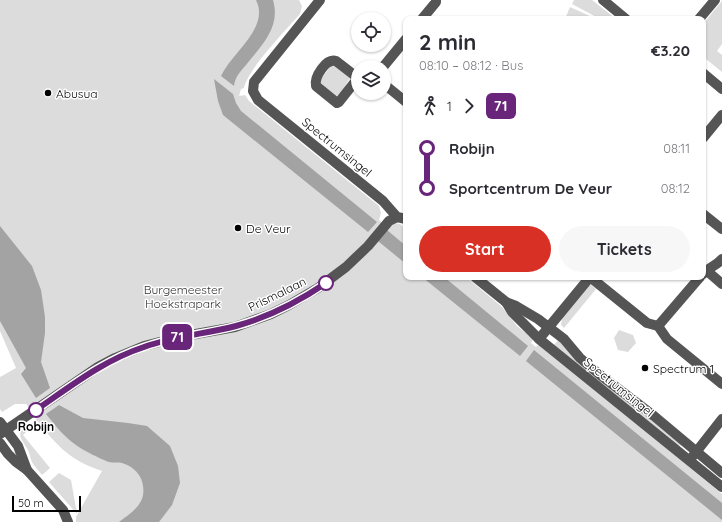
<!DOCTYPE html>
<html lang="en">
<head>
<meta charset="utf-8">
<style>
	:root { --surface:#fff; --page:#f7f7f7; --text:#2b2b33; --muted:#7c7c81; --accent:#d93025 }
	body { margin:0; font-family:Quicksand,sans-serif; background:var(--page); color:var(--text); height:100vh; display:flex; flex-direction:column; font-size:15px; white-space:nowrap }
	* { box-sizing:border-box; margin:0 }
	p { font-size:13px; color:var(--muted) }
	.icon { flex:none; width:22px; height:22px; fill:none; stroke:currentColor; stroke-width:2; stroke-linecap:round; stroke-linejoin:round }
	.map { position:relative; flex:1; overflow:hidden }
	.side { position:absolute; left:403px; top:16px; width:303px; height:264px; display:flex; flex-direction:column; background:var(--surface); border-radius:8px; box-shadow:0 1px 3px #0004 }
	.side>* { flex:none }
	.badge { padding:0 8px; border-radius:6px; font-size:14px; line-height:26px }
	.buttons { position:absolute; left:351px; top:12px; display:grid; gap:8px }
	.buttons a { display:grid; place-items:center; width:40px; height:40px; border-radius:50%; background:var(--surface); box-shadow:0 1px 3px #0004; font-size:20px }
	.scale { position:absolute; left:12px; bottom:10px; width:69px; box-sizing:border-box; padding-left:4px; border:2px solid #000; border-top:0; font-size:11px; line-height:14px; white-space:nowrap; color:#000; -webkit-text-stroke:3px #fff; paint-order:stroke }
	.map>.badge { position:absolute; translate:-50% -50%; box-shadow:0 0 0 2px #fff }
	.legs { display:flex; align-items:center; gap:6px; height:44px; padding:0 16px; font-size:13px }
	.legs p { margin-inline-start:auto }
	.summary { display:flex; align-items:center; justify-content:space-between; height:68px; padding:0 16px }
	h1 { font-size:22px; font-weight:700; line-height:30px }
	.button { display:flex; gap:8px; margin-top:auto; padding:8px 16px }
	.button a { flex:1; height:46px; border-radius:24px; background:var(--accent); color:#fff; font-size:16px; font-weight:700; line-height:46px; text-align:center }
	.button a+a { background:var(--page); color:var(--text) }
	ul { padding:0 16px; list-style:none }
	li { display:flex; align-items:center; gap:14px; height:40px; font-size:15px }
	li i { display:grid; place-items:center; width:6px; height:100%; margin:0 5px; background:currentColor }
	li i::after { content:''; width:10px; height:10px; margin:-5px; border:3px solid; border-radius:50%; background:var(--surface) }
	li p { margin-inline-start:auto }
	li:first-child i { background:linear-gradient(#0000 50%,currentColor 0) }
	li:last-child i { background:linear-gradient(currentColor 50%,#0000 0) }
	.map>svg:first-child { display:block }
	.green { fill:#dcdcdc }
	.water { fill:#a3a3a3 }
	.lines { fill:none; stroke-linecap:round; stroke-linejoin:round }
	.minor { stroke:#555; stroke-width:10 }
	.line-1-casing { stroke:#fff; stroke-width:9 }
	.line-1 { stroke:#68257a; stroke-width:6 }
	.poi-dot { fill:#000; stroke:#fff; stroke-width:1.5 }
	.stop-1-dot { fill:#fff; stroke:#68257a; stroke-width:2 }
	.labels { text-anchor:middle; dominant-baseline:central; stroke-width:3; stroke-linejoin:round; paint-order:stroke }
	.poi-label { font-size:12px; fill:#000; stroke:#fff; text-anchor:start }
	.street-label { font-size:12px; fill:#000; stroke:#fff }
	.park-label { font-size:12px; fill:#333; stroke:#fff }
	.stop-label { font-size:12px; font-weight:bold; fill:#000; stroke:#fff }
</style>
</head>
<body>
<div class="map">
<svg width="722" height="522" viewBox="0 0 722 522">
	<rect width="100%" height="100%" fill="#fff"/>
	<g class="green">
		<path d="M0 0H299L302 6 300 14C286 30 247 70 244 88L241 89 239 96 245 95 249 101 379 206 381 213 379 220 388 228 395 223 400 224 406 229V277H466L502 307 517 326 533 339 531 343 536 347 539 344 722 494V522H76V517L102 471C72 461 57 447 38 421L33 425 32 423 37 418 26 404H15L2 412 0 409V377L16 368 0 331Z"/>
		<polygon points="574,0 592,0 616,19 600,19 572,4"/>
		<polygon points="722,1 722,44 717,51 722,55 722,72 706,59 703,63 703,24"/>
		<polygon points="570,7 592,17 594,19 565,19"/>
		<polygon points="335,65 350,78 340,95 335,96 321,85 320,80 331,66"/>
		<polygon points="590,284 596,289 564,328 561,325 562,318"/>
		<polygon points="619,330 633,335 636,343 628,352 618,350 614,338"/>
		<polygon points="559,339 684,446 676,445 554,345"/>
		<path d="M26 425 29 429 23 435 50 468 42 475C39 471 34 466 32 462 30 458 30 454 28 450 22 439 15 435 26 425Z"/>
		<polygon points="59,473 71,480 77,514 49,482"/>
	</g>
	<g class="water">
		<path d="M256 0H273C281 27 262 45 246 65 240 72 235 77 234 86L221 76C232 52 270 28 256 0Z"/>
		<polygon points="214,79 233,94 236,103 241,111 377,222 368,232 223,115 218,101"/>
		<polygon points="0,226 32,266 41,290 45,317 45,333 41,362 50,388 36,398 21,374 26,368 0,321"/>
		<polygon points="387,230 406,246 406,264 378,241"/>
		<polygon points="422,277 444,277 528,346 520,356"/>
		<polygon points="534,350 722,503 722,520 526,361"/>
		<path d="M59 405 83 418 128 423 147 426 170 446 178 466 180 483 172 505 159 522H119C132 512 146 504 143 486 142 475 133 466 122 463 118 462 113 463 109 462 103 460 82 450 76 445 64 437 55 425 46 414Z"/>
	</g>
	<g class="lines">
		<g class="minor">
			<polyline points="320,0 254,82 253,91 258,100 383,201 397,217 406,219"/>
			<polyline points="603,0 626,19"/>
			<polyline points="422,19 436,2 436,0"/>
			<polyline points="699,19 715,0"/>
			<polyline points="383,67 406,39"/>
			<polyline points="703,73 722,89"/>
			<path d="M358 78 336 61C326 58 314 77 316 86L337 103 339 102 358 78"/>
			<polyline points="384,84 406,102"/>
			<polyline points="703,138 722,115"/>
			<polyline points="703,214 722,229"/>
			<polyline points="706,270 722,284"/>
			<path d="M703 274C709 267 716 266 722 259"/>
			<polyline points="475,277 506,302 516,306 538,319 564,339 580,358 599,374 654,416 722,473"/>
			<polyline points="590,277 647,323 658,326 667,339 722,384"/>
			<polyline points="506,302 512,312 539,339 722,487"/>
			<polyline points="658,326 700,277"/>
			<polyline points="539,339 590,277"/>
			<polyline points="0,422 18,446 27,470"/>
			<polyline points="0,434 98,367 115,358 144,346 179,337 235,327 271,314 289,305 318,288 346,267 368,246 389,221 397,217"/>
			<polyline points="0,443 8,454 16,462 27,470 63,510 68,522"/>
			<polyline points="693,456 722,419"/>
		</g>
	</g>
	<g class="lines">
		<g class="line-1-casing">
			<path id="line-1" d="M36 410C71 386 104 360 144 347 174 336 205 334 236 326 269 317 298 302 326 283"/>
		</g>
		<use href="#line-1" class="line-1"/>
	</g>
	<g class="poi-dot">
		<circle cx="48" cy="93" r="4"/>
		<circle cx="238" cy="228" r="4"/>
		<circle cx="645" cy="368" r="4"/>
	</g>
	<g class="stop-1-dot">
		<circle cx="326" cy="283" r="7"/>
		<circle cx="36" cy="410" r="7"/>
	</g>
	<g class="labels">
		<g class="poi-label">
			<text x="56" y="93">Abusua</text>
			<text x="246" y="228">De Veur</text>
			<text x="653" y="368">Spectrum 1</text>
		</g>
		<g class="street-label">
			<text transform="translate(337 147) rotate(39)">Spectrumsingel</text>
			<text transform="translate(277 294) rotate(-26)">Prismalaan</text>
			<text transform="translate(619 387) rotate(39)">Spectrumsingel</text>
		</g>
		<g class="park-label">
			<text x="183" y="289">Burgemeester<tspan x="183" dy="14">Hoekstrapark</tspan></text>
		</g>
		<g class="stop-label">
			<text x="36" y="426">Robijn</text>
		</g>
	</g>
</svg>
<div class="buttons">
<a><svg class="icon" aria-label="locate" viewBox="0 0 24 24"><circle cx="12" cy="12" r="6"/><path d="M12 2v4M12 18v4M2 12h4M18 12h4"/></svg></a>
<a><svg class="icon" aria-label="layers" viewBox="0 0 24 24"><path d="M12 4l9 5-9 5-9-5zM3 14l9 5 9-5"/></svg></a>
</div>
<div class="scale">50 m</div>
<b class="badge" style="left:177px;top:337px;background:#68257a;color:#fff">71</b>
<section class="side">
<div class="summary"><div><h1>2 min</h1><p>08:10 – 08:12 · Bus</p></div><b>€3.20</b></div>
<div class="legs"><svg class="icon" aria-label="walk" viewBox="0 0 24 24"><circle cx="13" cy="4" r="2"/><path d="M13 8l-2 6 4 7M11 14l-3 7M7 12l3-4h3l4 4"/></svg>1<svg class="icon" aria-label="forward" viewBox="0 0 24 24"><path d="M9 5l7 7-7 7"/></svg><b class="badge" style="background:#68257a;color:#fff">71</b></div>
<ul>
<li><i style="color:#68257a"></i><b>Robijn</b><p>08:11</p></li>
<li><i style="color:#68257a"></i><b>Sportcentrum De Veur</b><p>08:12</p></li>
</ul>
<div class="button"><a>Start</a><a>Tickets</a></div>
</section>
</div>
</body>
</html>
